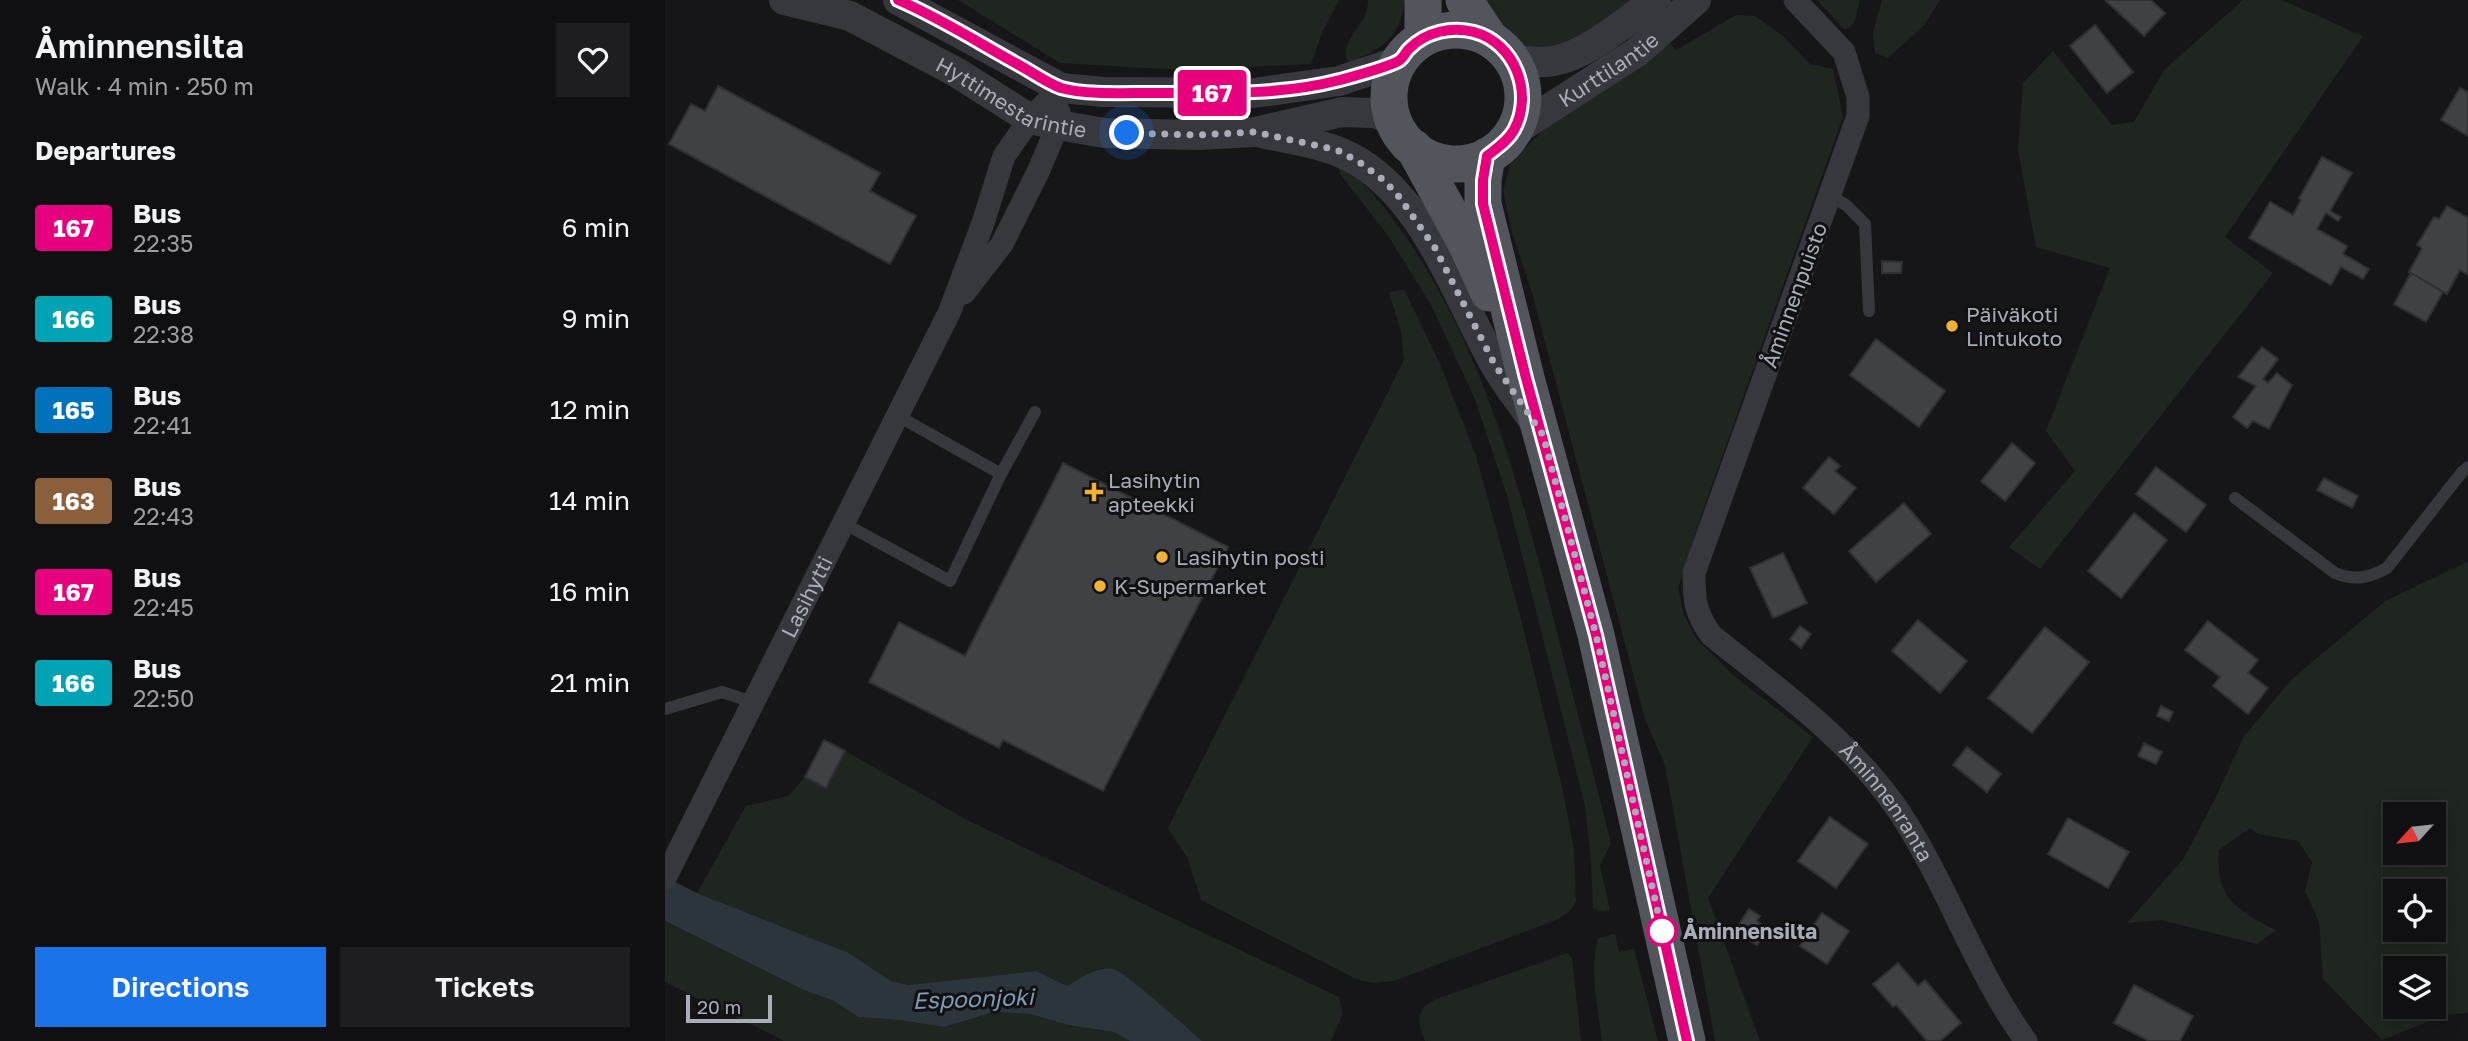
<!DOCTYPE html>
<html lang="en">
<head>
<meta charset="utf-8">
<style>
	:root { --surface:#101012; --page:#1e1e20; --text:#f1f3f6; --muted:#9c9d9f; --line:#303032; --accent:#1a73e8 }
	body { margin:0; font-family:"Golos Text",sans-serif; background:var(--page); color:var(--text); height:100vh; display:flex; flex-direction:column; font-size:26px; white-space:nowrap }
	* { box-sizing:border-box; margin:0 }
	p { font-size:23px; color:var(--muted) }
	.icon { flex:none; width:38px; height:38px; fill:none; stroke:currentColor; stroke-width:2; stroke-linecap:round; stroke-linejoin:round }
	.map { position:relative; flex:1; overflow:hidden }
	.drawer { display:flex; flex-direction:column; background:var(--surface); width:665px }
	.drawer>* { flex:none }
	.badge { padding:0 14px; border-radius:5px; font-size:24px; line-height:46px }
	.needle { width:46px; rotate:243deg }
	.controls { position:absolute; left:1718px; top:802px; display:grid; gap:14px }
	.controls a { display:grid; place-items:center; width:63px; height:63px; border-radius:0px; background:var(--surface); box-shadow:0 4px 18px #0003,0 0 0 2px var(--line); font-size:35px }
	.scale { position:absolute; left:21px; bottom:18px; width:86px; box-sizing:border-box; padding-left:7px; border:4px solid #a8adb8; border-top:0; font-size:19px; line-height:24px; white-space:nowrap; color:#a8adb8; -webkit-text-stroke:5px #111113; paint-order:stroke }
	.you { position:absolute; width:35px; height:35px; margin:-18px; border:5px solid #fff; border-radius:50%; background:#1a73e8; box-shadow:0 0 0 10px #1a73e833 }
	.map>.badge { position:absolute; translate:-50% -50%; box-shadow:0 0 0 4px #fff }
	h2 { padding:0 35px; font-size:26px; line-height:63px }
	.round { display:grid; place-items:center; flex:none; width:74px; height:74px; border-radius:0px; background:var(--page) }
	.head { display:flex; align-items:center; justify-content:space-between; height:119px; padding:0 35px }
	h1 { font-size:33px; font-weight:600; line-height:52px }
	.action { display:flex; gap:14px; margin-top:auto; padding:14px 35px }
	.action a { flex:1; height:80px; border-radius:0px; background:var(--accent); color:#fff; font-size:28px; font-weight:600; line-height:80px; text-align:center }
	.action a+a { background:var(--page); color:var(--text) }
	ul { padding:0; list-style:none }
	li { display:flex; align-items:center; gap:21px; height:91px; padding:0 35px }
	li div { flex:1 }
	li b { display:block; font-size:26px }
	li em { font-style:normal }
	li .badge { min-width:77px; font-weight:700; text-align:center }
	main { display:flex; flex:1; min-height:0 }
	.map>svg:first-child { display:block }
	.green { fill:#1e261f; fill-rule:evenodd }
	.water { fill:#2c353c }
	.building { fill:#404145; stroke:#303034; stroke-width:2 }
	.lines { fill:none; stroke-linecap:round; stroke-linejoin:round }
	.service { stroke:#37383d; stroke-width:12 }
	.minor { stroke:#37383d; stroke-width:23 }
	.tertiary { stroke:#37383d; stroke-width:30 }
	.primary { stroke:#53555c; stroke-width:37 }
	.line-casing { stroke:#fff; stroke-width:16 }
	.line { stroke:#e6007e; stroke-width:10 }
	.walk { stroke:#a8adb8; stroke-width:7; stroke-dasharray:0 12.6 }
	.poi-dot { fill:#f2b134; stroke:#111113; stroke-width:2.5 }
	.stop-dot { fill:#fff; stroke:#e6007e; stroke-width:3.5 }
	.labels { text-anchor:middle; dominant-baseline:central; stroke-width:6; stroke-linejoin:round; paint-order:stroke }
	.street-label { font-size:21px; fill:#a8adb8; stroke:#111113 }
	.poi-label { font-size:21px; fill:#a8adb8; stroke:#111113; text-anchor:start }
	.stop-label { font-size:21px; font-weight:bold; fill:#a8adb8; stroke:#111113; text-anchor:start }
	.water-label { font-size:23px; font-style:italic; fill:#7f9bb3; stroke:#111113 }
</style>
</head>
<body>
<main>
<section class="drawer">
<div class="head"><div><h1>Åminnensilta</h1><p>Walk · 4 min · 250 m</p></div><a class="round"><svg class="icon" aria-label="heart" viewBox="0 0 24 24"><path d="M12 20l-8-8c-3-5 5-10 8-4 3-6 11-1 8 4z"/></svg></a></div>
<h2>Departures</h2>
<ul>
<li><span class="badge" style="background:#e6007e;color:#fff">167</span><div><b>Bus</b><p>22:35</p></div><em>6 min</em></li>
<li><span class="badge" style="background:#00a3b4;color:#fff">166</span><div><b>Bus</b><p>22:38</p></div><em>9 min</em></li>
<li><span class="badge" style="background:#0072bc;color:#fff">165</span><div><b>Bus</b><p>22:41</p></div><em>12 min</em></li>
<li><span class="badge" style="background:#8b5e3c;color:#fff">163</span><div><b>Bus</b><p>22:43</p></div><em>14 min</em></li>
<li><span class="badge" style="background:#e6007e;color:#fff">167</span><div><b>Bus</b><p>22:45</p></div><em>16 min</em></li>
<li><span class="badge" style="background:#00a3b4;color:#fff">166</span><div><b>Bus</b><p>22:50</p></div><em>21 min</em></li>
</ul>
<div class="action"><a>Directions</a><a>Tickets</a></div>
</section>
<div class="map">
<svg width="1803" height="1041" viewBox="0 0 1803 1041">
	<rect width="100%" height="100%" fill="#161618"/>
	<g class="green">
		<polygon points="293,0 674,0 657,33 646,64 518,70 395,63"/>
		<path d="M703 0H740C734 40 718 48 683 63 672 40 704 26 703 0Z"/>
		<path d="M812 0H966C926 29 876 77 830 27 823 19 818 9 812 0Z"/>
		<polygon points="1152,0 1195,0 1189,23 1180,30"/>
		<polygon points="1217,0 1275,0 1260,24 1223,58 1210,53 1208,33"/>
		<polygon points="1578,0 1617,0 1698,36 1560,237 1608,273 1375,569 1344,547 1410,471 1381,431 1445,268 1371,247 1353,150 1358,83 1388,51 1447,125 1469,122 1499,70"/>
		<polygon points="1071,15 1090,16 1118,36 1145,64 1168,69 1178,117 1037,513 1013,588 1019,615 1031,638 1068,675 1148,737 1043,898 1095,1041 1050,1041 1000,765 980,719 867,293 847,232 838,191 846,162 885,124 1005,43 1011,50"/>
		<path d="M673 164C702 182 721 209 741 237 818 350 855 486 888 617 907 692 927 768 946 843L935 865 945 910 937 912 928 908 926 861 920 806 842 495 810 399 766 305 724 237 675 174Z"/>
		<path d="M739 289 776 366 811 456 855 615 898 791 909 850 911 901C906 914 895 918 883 923L729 981 709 983 691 979 536 900 523 859 503 828 739 360 736 331 724 293Z"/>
		<path d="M1803 561V1013L1780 1015 1717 1040 1658 979 1654 922 1640 891 1647 862 1633 841 1593 834 1585 828 1554 850C1549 898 1573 911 1611 930L1592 944 1496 920 1462 923 1519 858 1550 799 1579 736 1627 679 1719 602ZM1731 814H1769V852H1731ZM1731 891H1769V929H1731ZM1731 968H1769V1006H1731Z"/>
		<polygon points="180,751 306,822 674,997 678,1014 666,1041 537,1041 465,979 434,969 402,986 371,971 245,985 226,981 184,953 32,893 81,806 123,796 140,777 161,788"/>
		<polygon points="0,921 139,990 169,1001 193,1017 233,1020 279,1027 329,1012 365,1014 403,1025 449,1032 465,1041 119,1041 0,982"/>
		<path d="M950 934 954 952 969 949 993 1041H937C933 1007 924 971 933 938Z"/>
		<path d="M903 953 907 959 916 1041H760C752 1021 750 1010 771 999Z"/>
	</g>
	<path class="water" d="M0 877 32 893 184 953 226 981 244 985 371 971 402 986C415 979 432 966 448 969 461 972 522 1028 537 1041H465L449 1032 403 1025 365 1014 329 1012 279 1027 233 1020 193 1017 169 1001 139 990 0 921Z"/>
	<g class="building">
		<polygon points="1440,0 1486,0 1500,13 1479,36"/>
		<polygon points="1430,25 1468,72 1442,93 1405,46"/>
		<polygon points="53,86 215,173 205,191 251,216 225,264 4,144 26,104 40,111"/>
		<polygon points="1795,88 1803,92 1803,136 1776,120"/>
		<polygon points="1657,157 1687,173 1665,211 1676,217 1673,221 1661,213 1652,229 1682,246 1678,254 1704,269 1698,279 1676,267 1666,285 1584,238 1605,202 1628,215 1636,200 1634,198"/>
		<polygon points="1782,206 1803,218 1803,275 1795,270 1782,294 1744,272 1757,248 1752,245 1769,217 1774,219"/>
		<polygon points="1217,261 1237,262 1236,273 1217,273"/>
		<polygon points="1746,273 1778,292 1761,322 1729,304"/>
		<polygon points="1211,339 1280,391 1254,427 1185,375"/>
		<polygon points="1597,347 1613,359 1598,379 1603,383 1612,373 1627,385 1604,429 1588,421 1582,428 1568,417 1591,386 1573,377"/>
		<polygon points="1347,443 1370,463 1340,501 1316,481"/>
		<polygon points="1164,457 1175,466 1170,471 1191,488 1169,514 1138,488"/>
		<polygon points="398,463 563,547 438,791 338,740 334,748 204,682 234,622 300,656"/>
		<polygon points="1491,467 1541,505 1521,532 1471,494"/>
		<polygon points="1659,478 1693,496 1687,508 1652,490"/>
		<polygon points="1239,503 1266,534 1211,582 1184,551"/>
		<polygon points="1469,513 1502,540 1456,598 1423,571"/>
		<polygon points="1118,553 1142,603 1108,618 1085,568"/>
		<polygon points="1253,620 1302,661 1275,693 1227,651"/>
		<polygon points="1543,621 1593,660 1583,673 1603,688 1583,714 1548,686 1555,677 1520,650"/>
		<polygon points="1135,626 1146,634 1136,648 1125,639"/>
		<polygon points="1380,627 1424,662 1367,733 1323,698"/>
		<polygon points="1496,706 1508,712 1504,721 1492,716"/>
		<polygon points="159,740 180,751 161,788 140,777"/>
		<polygon points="1479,743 1497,752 1491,764 1473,756"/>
		<polygon points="1302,747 1336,774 1322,792 1288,765"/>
		<polygon points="1165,817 1203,844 1171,888 1133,861"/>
		<polygon points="1403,818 1464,852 1443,888 1383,854"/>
		<polygon points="1084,909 1095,916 1092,921 1102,929 1092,945 1070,931"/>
		<polygon points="1157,913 1184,931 1162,964 1135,946"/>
		<polygon points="1233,963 1253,986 1260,980 1296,1023 1275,1041 1262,1041 1231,1005 1228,1007 1208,984"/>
		<polygon points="1469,985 1528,1016 1515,1041 1484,1041 1449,1023"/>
	</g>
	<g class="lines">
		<g class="service">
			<polyline points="1165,196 1181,205 1200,224 1204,311"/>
			<polyline points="233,416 336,474 370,412"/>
			<path d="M1570 498 1670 573C1690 581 1704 578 1722 568L1797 472 1803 467"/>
			<polyline points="178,523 285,581 336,474"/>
			<polyline points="0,709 57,692 87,702"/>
		</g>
		<g class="minor">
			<path id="s1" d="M1130 0 1179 52 1193 97V116L1029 573C1029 601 1030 612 1046 635 1113 689 1187 741 1235 813 1283 886 1310 971 1361 1041"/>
			<polyline points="299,293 337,244 373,172 393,125 394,112"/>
			<path id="s2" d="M0 878 284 313 318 223 339 156 365 119 396 88"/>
		</g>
		<g class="tertiary">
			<path id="s3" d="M119 0 185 16 291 72 365 119 393 125 439 133 533 135 590 132 677 112 709 113 728 119"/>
			<polyline points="233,0 396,88 439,92 589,93 674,81 734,61"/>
			<path d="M845 59C860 61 874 64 889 61 923 55 962 20 991 0"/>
			<path id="s4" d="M848 132 972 52 1031 0"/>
			<path d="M597 133C629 140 665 144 694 162 761 203 792 296 829 363 840 383 855 401 868 420"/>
		</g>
		<g class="primary">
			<polyline points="758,0 758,38"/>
			<polyline points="799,0 825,39"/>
			<circle cx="791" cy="97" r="67"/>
			<polyline points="749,148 802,245 824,293"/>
			<polyline points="822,156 818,180 818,204 861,378 931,635 1022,1041"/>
		</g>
	</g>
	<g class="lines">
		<g class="line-casing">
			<path id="line" d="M233 0C275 18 314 43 354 65 367 72 382 83 396 88 420 95 460 93 485 93 548 93 614 96 675 80 686 77 727 66 735 60 739 57 741 51 745 48 761 32 787 26 809 32 850 43 869 93 849 130 843 141 832 148 822 156L818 180V204L861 378 931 635 1022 1041"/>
		</g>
		<use href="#line" class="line"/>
		<polyline class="walk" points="462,133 533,135 590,132 672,150 694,162 720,181 735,198 770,248 830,365 878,435 931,635 997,931"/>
	</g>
	<g class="poi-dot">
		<circle cx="1287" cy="326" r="7"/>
		<path d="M425.5 481.5h7v7h7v7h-7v7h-7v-7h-7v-7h7z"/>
		<circle cx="497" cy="557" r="7"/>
		<circle cx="435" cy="586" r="7"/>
	</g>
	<circle class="stop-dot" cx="997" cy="931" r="14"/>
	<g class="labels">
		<g class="street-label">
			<text stroke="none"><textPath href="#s4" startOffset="114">Kurttilantie</textPath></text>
			<text stroke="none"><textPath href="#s3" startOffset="250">Hyttimestarintie</textPath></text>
			<text transform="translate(1129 295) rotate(-70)">Åminnenpuisto</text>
			<text stroke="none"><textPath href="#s2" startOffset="315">Lasihytti</textPath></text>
			<text stroke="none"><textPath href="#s1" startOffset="933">Åminnenranta</textPath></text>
		</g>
		<g class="poi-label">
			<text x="1301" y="314">Päiväkoti<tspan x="1301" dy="24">Lintukoto</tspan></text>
			<text x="443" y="480">Lasihytin<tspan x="443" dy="24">apteekki</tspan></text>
			<text x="511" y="557">Lasihytin posti</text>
			<text x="449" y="586">K-Supermarket</text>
		</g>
		<g class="stop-label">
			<text x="1018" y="931">Åminnensilta</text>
		</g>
		<g class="water-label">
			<text transform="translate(308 998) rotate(-2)">Espoonjoki</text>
		</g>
	</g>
</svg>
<div class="controls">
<a><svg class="needle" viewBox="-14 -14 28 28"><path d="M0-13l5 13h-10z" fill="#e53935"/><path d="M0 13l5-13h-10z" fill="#9c9d9f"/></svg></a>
<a><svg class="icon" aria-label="locate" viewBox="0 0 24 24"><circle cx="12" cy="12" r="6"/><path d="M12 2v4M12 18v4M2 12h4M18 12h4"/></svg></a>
<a><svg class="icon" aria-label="layers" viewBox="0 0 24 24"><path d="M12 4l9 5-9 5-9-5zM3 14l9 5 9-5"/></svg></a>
</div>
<div class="scale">20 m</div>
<div class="you" style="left:462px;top:133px"></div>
<b class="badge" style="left:547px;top:93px;background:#e6007e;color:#fff">167</b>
</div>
</main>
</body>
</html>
